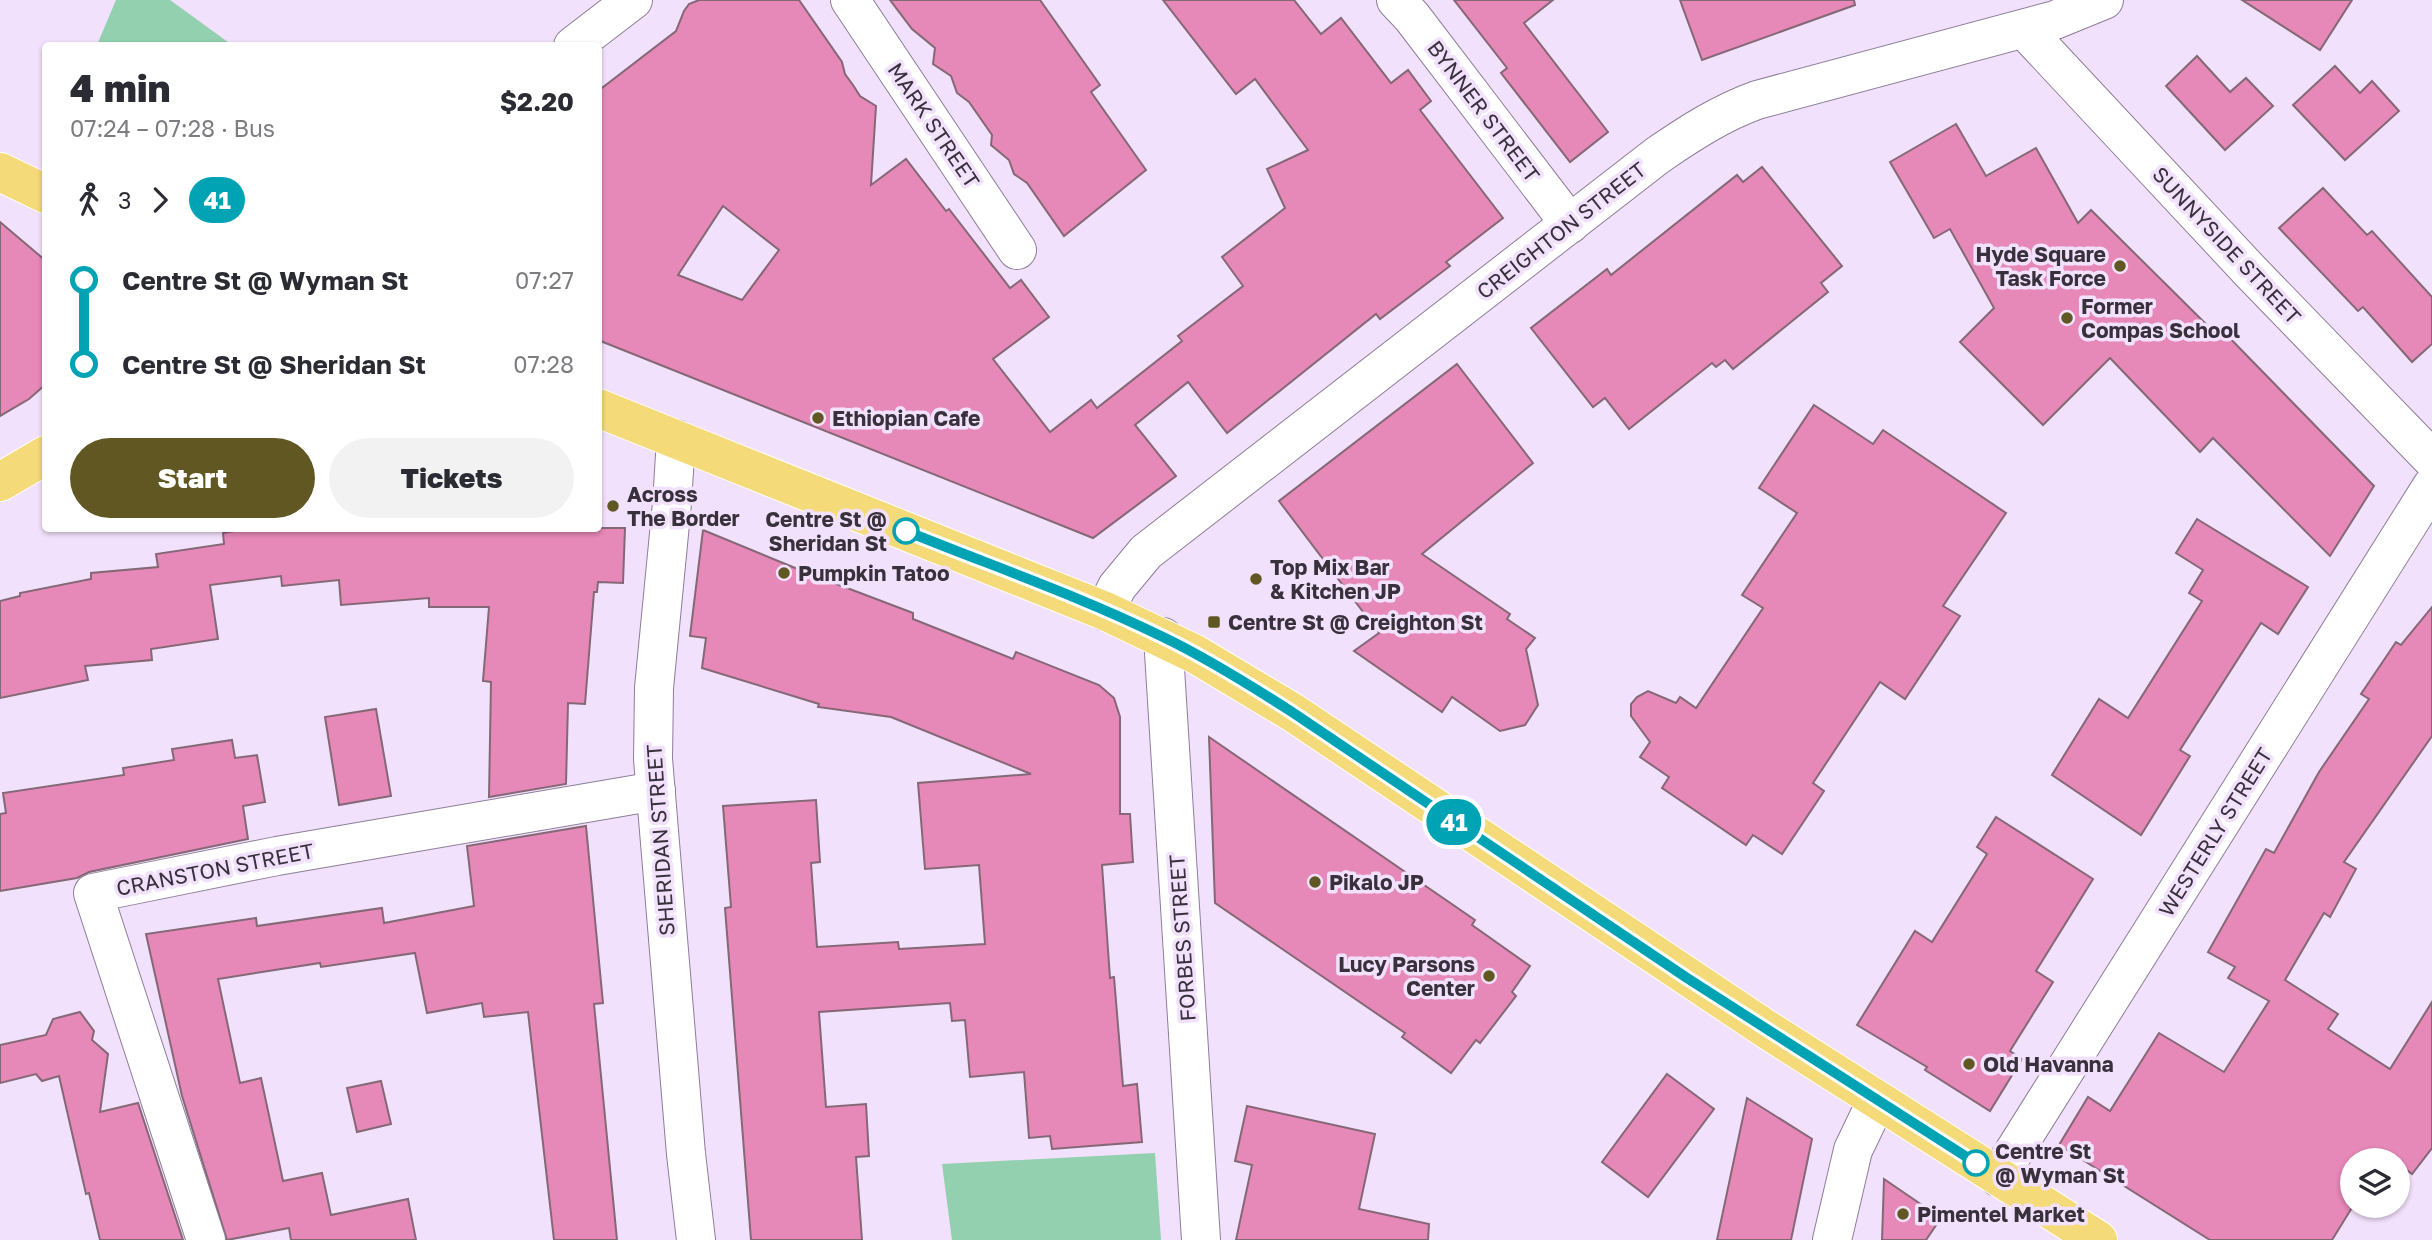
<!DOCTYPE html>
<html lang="en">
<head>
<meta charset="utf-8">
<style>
	:root { --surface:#fff; --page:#f2f2f3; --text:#2b2b33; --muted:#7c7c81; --accent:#605723 }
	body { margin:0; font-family:"Golos Text",sans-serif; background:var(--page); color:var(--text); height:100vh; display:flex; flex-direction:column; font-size:26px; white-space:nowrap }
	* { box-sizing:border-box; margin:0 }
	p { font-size:23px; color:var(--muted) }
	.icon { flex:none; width:38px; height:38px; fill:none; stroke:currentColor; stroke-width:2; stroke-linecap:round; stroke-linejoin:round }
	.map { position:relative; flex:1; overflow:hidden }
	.details { position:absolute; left:42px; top:42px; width:560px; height:490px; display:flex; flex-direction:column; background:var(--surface); border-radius:7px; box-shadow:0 2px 5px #0004 }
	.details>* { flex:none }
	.badge { padding:0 14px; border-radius:23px; font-size:24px; line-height:46px }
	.buttons { position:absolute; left:2340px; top:1148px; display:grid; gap:14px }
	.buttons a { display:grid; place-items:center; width:70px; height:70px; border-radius:50%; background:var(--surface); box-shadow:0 2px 5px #0004; font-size:35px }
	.map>.badge { position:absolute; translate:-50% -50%; box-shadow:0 0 0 4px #fff }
	.legs { display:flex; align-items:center; gap:10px; height:77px; padding:0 28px; font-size:23px }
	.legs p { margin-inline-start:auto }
	.overview { display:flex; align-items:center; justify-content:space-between; height:119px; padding:0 28px }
	h1 { font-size:38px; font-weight:800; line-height:52px }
	.button { display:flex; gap:14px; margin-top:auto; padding:14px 28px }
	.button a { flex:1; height:80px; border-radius:42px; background:var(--accent); color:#fff; font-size:28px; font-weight:800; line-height:80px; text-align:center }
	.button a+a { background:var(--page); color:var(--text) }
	ul { padding:0 28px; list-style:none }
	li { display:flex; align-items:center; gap:24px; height:84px; font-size:26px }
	li i { display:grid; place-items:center; width:10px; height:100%; margin:0 9px; background:currentColor }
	li i::after { content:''; width:18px; height:18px; margin:-9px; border:5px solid; border-radius:50%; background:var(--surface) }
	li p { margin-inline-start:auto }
	li:first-child i { background:linear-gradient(#0000 50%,currentColor 0) }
	li:last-child i { background:linear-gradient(currentColor 50%,#0000 0) }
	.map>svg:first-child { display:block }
	.green { fill:#92d0af }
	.building { fill:#e688b8; stroke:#846876; stroke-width:2; fill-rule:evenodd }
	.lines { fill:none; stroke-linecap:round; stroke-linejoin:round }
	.minor-casing { stroke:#8d7e97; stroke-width:40 }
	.major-casing { stroke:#fff; stroke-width:40 }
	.minor { stroke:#fff; stroke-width:38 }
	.major { stroke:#f4da79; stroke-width:38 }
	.line-1-casing { stroke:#fff; stroke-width:16 }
	.line-1 { stroke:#00a3b4; stroke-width:10 }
	.poi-dot { fill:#605723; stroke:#f2e1fc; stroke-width:2.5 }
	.stop-1-dot { fill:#fff; stroke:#00a3b4; stroke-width:3.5 }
	.labels { text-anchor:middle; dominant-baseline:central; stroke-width:7; stroke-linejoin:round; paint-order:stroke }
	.street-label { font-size:21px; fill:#38313c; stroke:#f2e1fc }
	.poi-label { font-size:21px; font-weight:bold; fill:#38313c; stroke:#f2e1fc; text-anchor:start }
	.stop-label { font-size:21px; font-weight:bold; fill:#38313c; stroke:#f2e1fc; text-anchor:end }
</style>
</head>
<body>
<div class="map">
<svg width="2432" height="1240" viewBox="0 0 2432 1240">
	<rect width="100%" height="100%" fill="#f2e1fc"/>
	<g class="green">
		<polygon points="116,0 170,0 232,45 97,45"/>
		<polygon points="1155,1153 1161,1240 952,1240 942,1164"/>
	</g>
	<g class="building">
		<path d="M699 0H799L842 62 845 74 853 85 860 96 876 106 871 185 906 159 946 211 949 209 1010 288 1021 280 1049 317 993 359 1050 432 1091 400 1097 408 1182 341 1178 336 1243 286 1222 257 1285 208 1267 169 1308 150 1255 79 1236 94 1163 0H1294L1321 34 1341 18 1391 83 1408 70 1431 101 1420 110 1503 218 1446 262 1450 266 1380 319 1376 314 1227 433 1188 382 1135 425 1176 476 1093 538 598 340V91L676 31 684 11 689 4ZM723 206 779 250 742 300 678 275Z"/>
		<polygon points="890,0 1040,0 1100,85 1091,92 1146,170 1064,236 1027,183 1014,174 1009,160 991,145 992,135 969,102 957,93 951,76 933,64 935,48 912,29"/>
		<polygon points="1454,0 1553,0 1524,23 1608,132 1570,162 1501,73 1507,68"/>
		<polygon points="1680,0 1854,0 1855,5 1702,60"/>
		<polygon points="2242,0 2352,0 2320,50"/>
		<polygon points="2197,56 2230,92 2246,78 2273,106 2225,150 2166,86"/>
		<polygon points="2335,66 2360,93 2372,81 2399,111 2345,160 2293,105"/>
		<polygon points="1956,124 1986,176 2036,148 2078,223 2091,210 2214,332 2219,327 2374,486 2330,556 2213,438 2200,452 2110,358 2043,425 1960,342 1994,308 1950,229 1934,238 1890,162"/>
		<polygon points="1762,167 1842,266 1821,283 1828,292 1733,369 1725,360 1716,367 1712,363 1629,429 1605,398 1593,407 1531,328 1607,269 1611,275 1737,175 1743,182"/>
		<polygon points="2323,188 2367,235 2372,231 2432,297 2432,344 2412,362 2363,307 2358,311 2279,228"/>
		<polygon points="0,222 46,261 46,384 29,399 0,416"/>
		<polygon points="1457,364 1533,463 1422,554 1510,614 1507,619 1535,638 1526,649 1538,705 1525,725 1500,731 1452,697 1442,712 1354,651 1379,633 1279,501"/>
		<polygon points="1814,405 1873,444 1883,430 2006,513 1943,606 1960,616 1905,699 1880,682 1813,783 1824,791 1782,854 1753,835 1746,845 1662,788 1669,777 1640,757 1650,742 1631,716 1631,704 1637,697 1648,691 1676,703 1680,697 1696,708 1763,608 1742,595 1797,513 1759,488"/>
		<polygon points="2197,519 2308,587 2278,634 2261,623 2180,750 2190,756 2141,835 2052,775 2099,699 2128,718 2202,601 2189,593 2203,570 2176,553"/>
		<polygon points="251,528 625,528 623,583 598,582 597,592 594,592 585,704 568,703 566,784 489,797 491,682 483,681 489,607 429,607 429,598 341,605 339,580 282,586 281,576 210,585 218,639 151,649 152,660 85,666 88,680 0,698 0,601 20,596 20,593 91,579 91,573 158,567 156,554 224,544 223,533"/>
		<polygon points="703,530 805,572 913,613 913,619 1013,659 1016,652 1099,685 1114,698 1120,717 1120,814 1130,814 1133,862 1102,865 1110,978 1114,977 1123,1086 1137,1084 1142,1142 1052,1149 1050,1136 1029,1138 1024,1072 970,1077 965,1020 952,1021 950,1003 819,1012 826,1107 866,1104 869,1156 856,1157 862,1240 751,1240 725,908 731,907 723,806 816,800 820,862 811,863 817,947 898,942 899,949 985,944 979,865 925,869 918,783 1031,774 891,717 818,707 819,704 702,668 706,638 690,636"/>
		<polygon points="2432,607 2432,736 2344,862 2356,869 2330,917 2324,913 2285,980 2338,1014 2328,1029 2390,1069 2432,1002 2432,1148 2412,1174 2398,1163 2398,1160 2386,1153 2381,1160 2352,1160 2353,1206 2332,1240 2210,1240 2059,1145 2088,1097 2110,1111 2159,1033 2224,1072 2269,1001 2228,978 2235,967 2208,952 2266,849 2274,853 2319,772 2369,699 2361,694 2396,642 2401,645"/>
		<polygon points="376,709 391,796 339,805 325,717"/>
		<polygon points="1209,737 1475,920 1472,925 1530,966 1512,992 1516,996 1480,1043 1476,1040 1451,1073 1402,1037 1405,1033 1215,903"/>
		<polygon points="232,740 235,758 257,755 265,802 243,806 248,839 89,872 77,878 0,891 0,814 6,813 3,793 124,775 123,768 174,760 172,749"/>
		<polygon points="1996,817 2093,879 2036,971 2053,982 2010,1051 2022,1059 1990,1111 1925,1070 1927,1067 1857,1025 1915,931 1932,942 1987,854 1977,847"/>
		<polygon points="586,826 603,1003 594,1004 617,1240 554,1240 528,1012 484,1017 482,1003 427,1013 415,953 321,967 320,963 218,979 240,1083 261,1078 283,1181 322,1173 331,1215 408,1199 416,1240 291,1240 289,1228 227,1240 182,1096 146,934 256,918 257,926 382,908 384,923 474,906 467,846"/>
		<polygon points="80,1012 94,1031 92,1040 108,1054 100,1112 138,1103 183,1240 100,1240 89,1193 86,1194 59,1076 42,1081 36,1074 0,1083 0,1045 46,1035 53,1019"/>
		<polygon points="1667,1074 1714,1109 1648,1197 1602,1162"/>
		<polygon points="381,1081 391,1124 357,1132 347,1088"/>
		<polygon points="1747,1098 1812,1139 1791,1240 1717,1240"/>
		<polygon points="1247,1106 1375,1134 1359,1209 1429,1224 1428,1240 1236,1240 1252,1165 1235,1161"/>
		<polygon points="1884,1179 1941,1218 1926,1240 1882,1240"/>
	</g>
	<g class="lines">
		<g class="minor-casing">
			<g id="minor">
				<polyline points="850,0 1017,250"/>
				<polyline points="1396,0 1412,17 1570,224"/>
				<polyline points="2024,29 2250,271 2432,459"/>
				<polyline points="573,46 633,0"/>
				<polyline points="676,439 672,503 654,688 653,759 686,1154 696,1240"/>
				<path d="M1105 611 1117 587 1146 552 1658 155C1690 133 1721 113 1757 100L2055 20 2104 0"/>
				<polyline points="1163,637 1201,1240"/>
				<polyline points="1998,1177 2432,486"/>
				<polyline points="206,1240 93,893 277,856 656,791"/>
				<polyline points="1832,1240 1853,1150 1877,1100"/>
			</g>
		</g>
		<g class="major-casing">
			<g id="major">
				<polyline points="0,172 46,194"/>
				<polyline points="598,408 1105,611 1195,654 1292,712 1766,1029 2098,1240"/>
				<polyline points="0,482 46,455"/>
			</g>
		</g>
		<use href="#minor" class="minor"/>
		<use href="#major" class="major"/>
	</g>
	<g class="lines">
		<g class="line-1-casing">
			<path id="line-1" d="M906 531C992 566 1080 596 1163 637 1207 658 1250 685 1292 712L1687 978 1976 1163"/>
		</g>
		<use href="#line-1" class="line-1"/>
	</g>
	<g class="poi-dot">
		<circle cx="2120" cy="266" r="7"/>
		<circle cx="2067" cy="318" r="7"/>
		<circle cx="818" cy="418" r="7"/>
		<circle cx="613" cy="506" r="7"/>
		<circle cx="784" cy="573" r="7"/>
		<circle cx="1256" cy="579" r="7"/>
		<rect x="1207" y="615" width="14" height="14" rx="3.5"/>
		<circle cx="1315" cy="882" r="7"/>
		<circle cx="1489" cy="976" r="7"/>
		<circle cx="1969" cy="1064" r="7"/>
		<circle cx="1903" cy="1214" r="7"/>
	</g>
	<g class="stop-1-dot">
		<circle cx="906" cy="531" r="12"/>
		<circle cx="1976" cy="1163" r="12"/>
	</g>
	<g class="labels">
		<g class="street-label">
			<text transform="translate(1484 111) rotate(53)">BYNNER STREET</text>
			<text transform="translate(934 125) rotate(56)">MARK STREET</text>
			<text transform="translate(1561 230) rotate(-38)">CREIGHTON STREET</text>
			<text transform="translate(2227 245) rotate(47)">SUNNYSIDE STREET</text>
			<text transform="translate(2215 832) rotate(-58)">WESTERLY STREET</text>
			<text transform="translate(660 840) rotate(-94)">SHERIDAN STREET</text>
			<text transform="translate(215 869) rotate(-11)">CRANSTON STREET</text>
			<text transform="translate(1182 938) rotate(-94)">FORBES STREET</text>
		</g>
		<g class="poi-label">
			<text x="2106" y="254" text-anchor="end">Hyde Square<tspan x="2106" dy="24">Task Force</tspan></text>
			<text x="2081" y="306">Former<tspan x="2081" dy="24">Compas School</tspan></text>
			<text x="832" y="418">Ethiopian Cafe</text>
			<text x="627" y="494">Across<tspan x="627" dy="24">The Border</tspan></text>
			<text x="1270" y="567">Top Mix Bar<tspan x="1270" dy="24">&amp; Kitchen JP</tspan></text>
			<text x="798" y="573">Pumpkin Tatoo</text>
			<text x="1228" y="622">Centre St @ Creighton St</text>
			<text x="1329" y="882">Pikalo JP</text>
			<text x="1475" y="964" text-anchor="end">Lucy Parsons<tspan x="1475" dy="24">Center</tspan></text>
			<text x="1983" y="1064">Old Havanna</text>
			<text x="1917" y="1214">Pimentel Market</text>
		</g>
		<g class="stop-label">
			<text x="887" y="519">Centre St @<tspan x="887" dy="24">Sheridan St</tspan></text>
			<text x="1995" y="1151" text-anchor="start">Centre St<tspan x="1995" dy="24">@ Wyman St</tspan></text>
		</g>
	</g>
</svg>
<div class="buttons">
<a><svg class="icon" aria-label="layers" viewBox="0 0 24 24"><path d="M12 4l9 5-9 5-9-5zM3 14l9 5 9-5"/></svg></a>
</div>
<b class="badge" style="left:1454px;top:822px;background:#00a3b4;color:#fff">41</b>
<section class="details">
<div class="overview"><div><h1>4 min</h1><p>07:24 – 07:28 · Bus</p></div><b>$2.20</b></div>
<div class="legs"><svg class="icon" aria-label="walk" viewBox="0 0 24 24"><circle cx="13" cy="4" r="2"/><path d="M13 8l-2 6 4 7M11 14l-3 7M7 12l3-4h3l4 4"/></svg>3<svg class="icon" aria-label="forward" viewBox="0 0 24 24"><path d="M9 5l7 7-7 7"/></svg><b class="badge" style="background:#00a3b4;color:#fff">41</b></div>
<ul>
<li><i style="color:#00a3b4"></i><b>Centre St @ Wyman St</b><p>07:27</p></li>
<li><i style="color:#00a3b4"></i><b>Centre St @ Sheridan St</b><p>07:28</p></li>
</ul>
<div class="button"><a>Start</a><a>Tickets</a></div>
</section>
</div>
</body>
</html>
